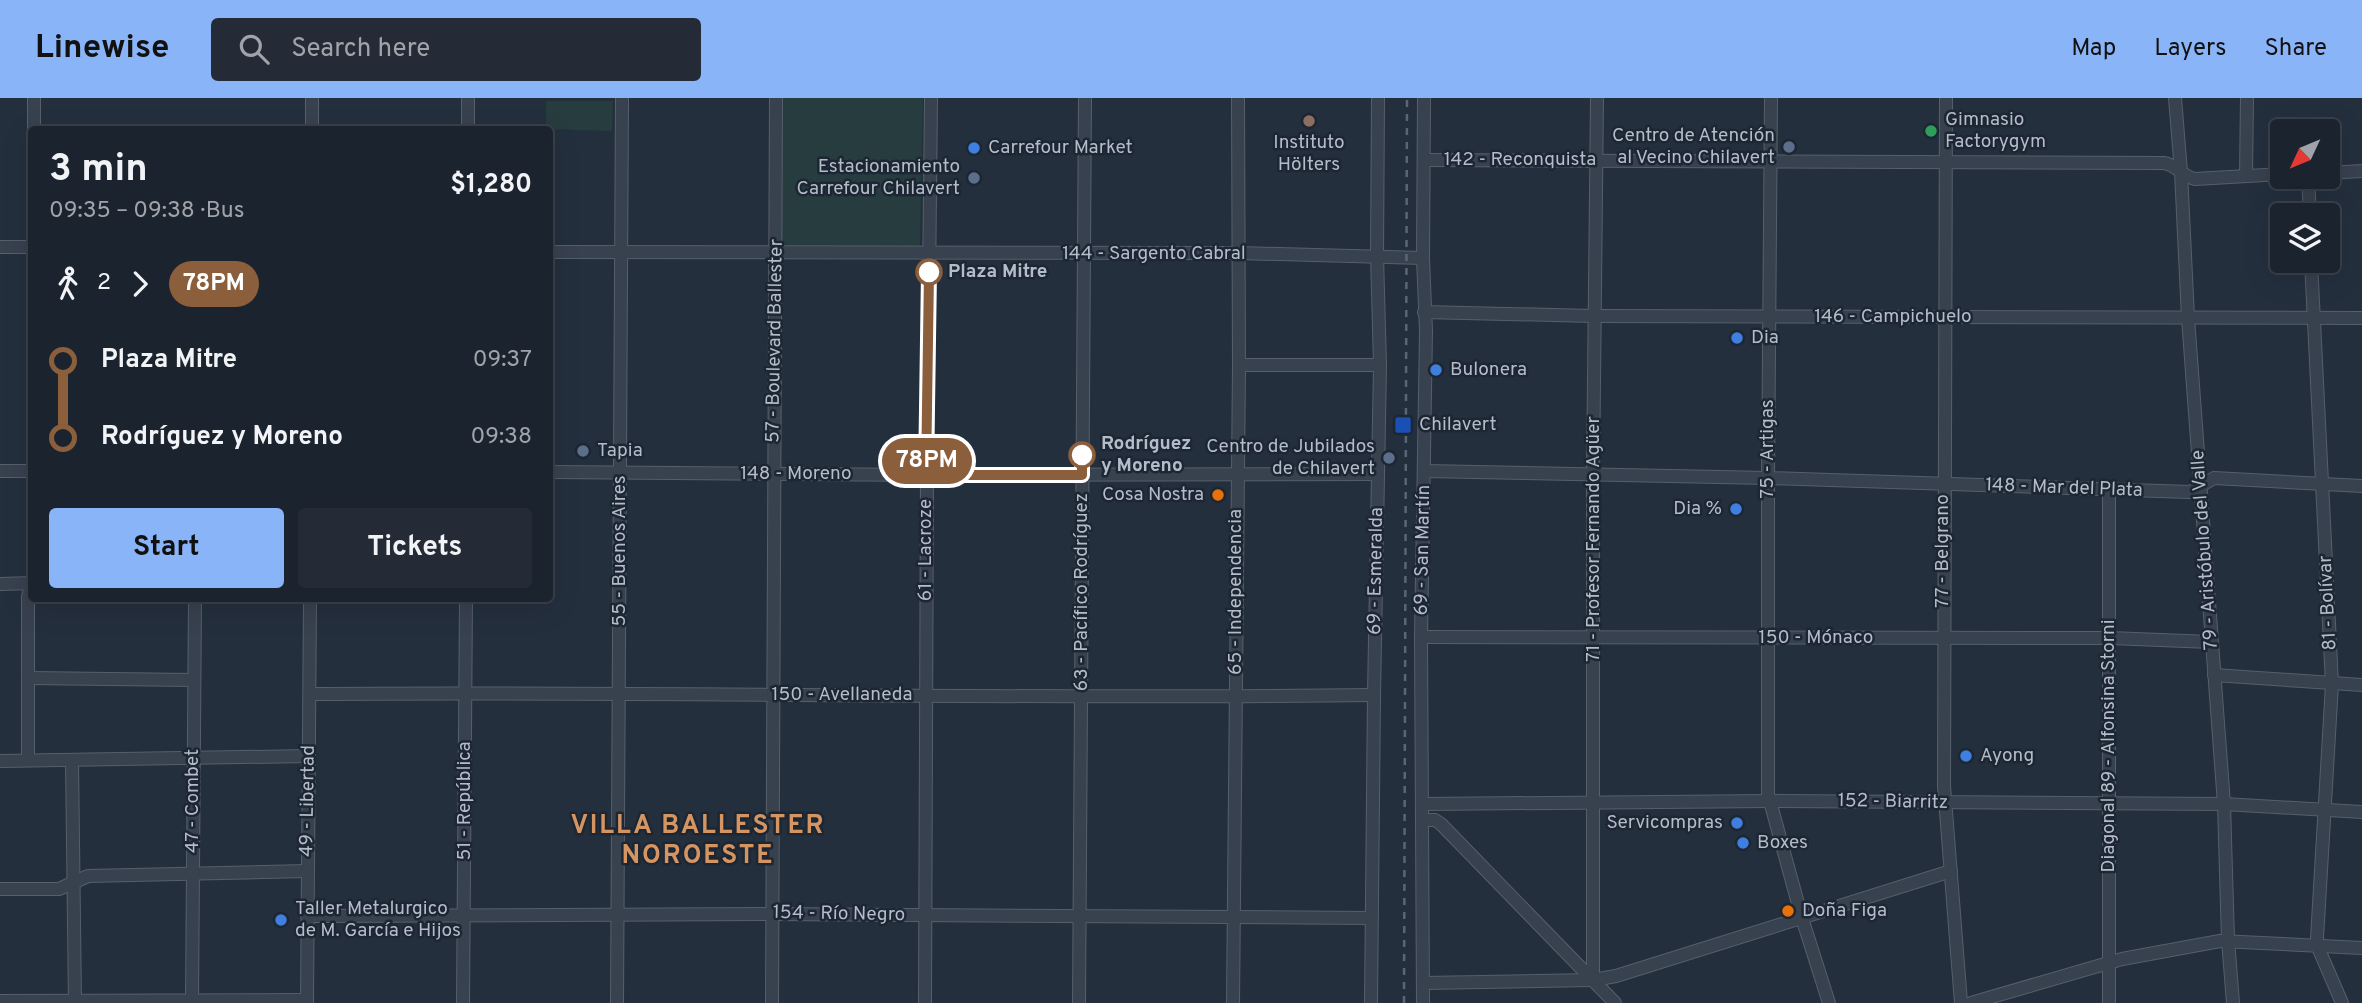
<!DOCTYPE html>
<html lang="en">
<head>
<meta charset="utf-8">
<style>
	:root { --surface:#1b232e; --page:#242b36; --text:#f1f3f6; --muted:#a0a4aa; --line:#39404a; --accent:#8ab4f8 }
	body { margin:0; font-family:Overpass,sans-serif; background:var(--page); color:var(--text); height:100vh; display:flex; flex-direction:column; font-size:26px; white-space:nowrap }
	* { box-sizing:border-box; margin:0 }
	p { font-size:23px; color:var(--muted) }
	.icon { flex:none; width:38px; height:38px; fill:none; stroke:currentColor; stroke-width:2; stroke-linecap:round; stroke-linejoin:round }
	.map { position:relative; flex:1; overflow:hidden }
	.panel { position:absolute; left:28px; top:28px; width:525px; height:476px; display:flex; flex-direction:column; background:var(--surface); border-radius:7px; box-shadow:0 7px 28px #0002,0 0 0 2px var(--line) }
	.panel>* { flex:none }
	.badge { padding:0 14px; border-radius:23px; font-size:24px; line-height:46px }
	.needle { width:46px; rotate:226deg }
	.fabs { position:absolute; left:2270px; top:21px; display:grid; gap:14px }
	.fabs a { display:grid; place-items:center; width:70px; height:70px; border-radius:7px; background:var(--surface); box-shadow:0 7px 28px #0002,0 0 0 2px var(--line); font-size:35px }
	.map>.badge { position:absolute; translate:-50% -50%; box-shadow:0 0 0 4px #fff }
	.legs { display:flex; align-items:center; gap:10px; height:77px; padding:0 21px; font-size:23px }
	.legs p { margin-inline-start:auto }
	.headline { display:flex; align-items:center; justify-content:space-between; height:119px; padding:0 21px }
	h1 { font-size:38px; font-weight:700; line-height:52px }
	.action { display:flex; gap:14px; margin-top:auto; padding:14px 21px }
	.action a { flex:1; height:80px; border-radius:7px; background:var(--accent); color:#111; font-size:28px; font-weight:700; line-height:80px; text-align:center }
	.action a+a { background:var(--page); color:var(--text) }
	ul { padding:0 21px; list-style:none }
	li { display:flex; align-items:center; gap:24px; height:77px; font-size:26px }
	li i { display:grid; place-items:center; width:10px; height:100%; margin:0 9px; background:currentColor }
	li i::after { content:''; width:18px; height:18px; margin:-9px; border:5px solid; border-radius:50%; background:var(--surface) }
	li p { margin-inline-start:auto }
	li:first-child i { background:linear-gradient(#0000 50%,currentColor 0) }
	li:last-child i { background:linear-gradient(currentColor 50%,#0000 0) }
	header { display:flex; align-items:center; gap:42px; box-sizing:border-box; height:98px; padding:0 35px; background:var(--accent); color:#111 }
	header strong { font-size:33px }
	nav { display:flex; gap:38px; margin-inline-start:auto; font-size:24px }
	.search { width:490px; height:63px; background:var(--page); display:flex; align-items:center; gap:18px; box-sizing:border-box; padding:0 24px; border-radius:7px; color:var(--muted); font-size:26px }
	.map>svg:first-child { display:block }
	.green { fill:#263c3f }
	.lines { fill:none; stroke-linecap:round; stroke-linejoin:round }
	.minor-casing { stroke:#565f6c; stroke-width:14 }
	.minor { stroke:#38414e; stroke-width:12 }
	.rail { stroke:#5a6575; stroke-width:2.5; stroke-dasharray:7 7; stroke-linecap:butt }
	.line-1-casing { stroke:#fff; stroke-width:16 }
	.line-1 { stroke:#8b5e3c; stroke-width:10 }
	.education-dot { fill:#8d6e63; stroke:#1d2633; stroke-width:2.5 }
	.leisure-dot { fill:#2e9e5b; stroke:#1d2633; stroke-width:2.5 }
	.service-dot { fill:#5c6f8a; stroke:#1d2633; stroke-width:2.5 }
	.shop-dot { fill:#3f7fe0; stroke:#1d2633; stroke-width:2.5 }
	.stop-1-dot { fill:#fff; stroke:#8b5e3c; stroke-width:3.5 }
	.transit-dot { fill:#1a4fb4; stroke:#1d2633; stroke-width:2.5 }
	.food-dot { fill:#e8710a; stroke:#1d2633; stroke-width:2.5 }
	.labels { text-anchor:middle; dominant-baseline:central; stroke-width:5; stroke-linejoin:round; paint-order:stroke }
	.poi-label { font-size:19px; fill:#b4bcc9; stroke:#1d2633; text-anchor:start }
	.street-label { font-size:19px; fill:#b4bcc9; stroke:#1d2633 }
	.stop-label { font-size:19px; font-weight:bold; fill:#b4bcc9; stroke:#1d2633; text-anchor:start }
	.district-label { font-size:26px; font-weight:bold; letter-spacing:2px; fill:#d59563; stroke:#1d2633 }
</style>
</head>
<body>
<header>
<strong>Linewise</strong>
<div class="search"><svg class="icon" aria-label="search" viewBox="0 0 24 24"><circle cx="10" cy="10" r="6"/><path d="M15 15l6 6"/></svg>Search here</div>
<nav><a>Map</a><a>Layers</a><a>Share</a></nav>
</header>
<div class="map">
<svg width="2362" height="905" viewBox="0 0 2362 905">
	<rect width="100%" height="100%" fill="#242f3e"/>
	<g class="green">
		<polygon points="780,0 923,0 920,151 777,151"/>
		<polygon points="546,3 613,3 612,33 546,31"/>
	</g>
	<g class="lines">
		<g class="minor-casing">
			<g id="minor">
				<polyline points="34,0 34,32"/>
				<polyline points="1771,0 1768,380 1768,696 1802,820 1829,905"/>
				<polyline points="1946,0 1944,688 1961,905"/>
				<polyline points="2175,0 2181,74 2188,220 2224,706 2228,842 2233,905"/>
				<polyline points="312,32 312,0"/>
				<polyline points="468,32 468,0"/>
				<path d="M1425 62 2164 65C2177 67 2183 79 2195 81L2282 76"/>
				<polyline points="2328,75 2362,73"/>
				<polyline points="2246,77 2247,0"/>
				<polyline points="2308,79 2310,117"/>
				<polyline points="0,149 32,149"/>
				<polyline points="550,154 1239,155 1423,160"/>
				<polyline points="2311,163 2332,586 2317,840 2317,847 2342,905"/>
				<polyline points="1424,214 1594,218 2362,220"/>
				<polyline points="1239,267 1380,267"/>
				<polyline points="0,373 32,373"/>
				<polyline points="1425,373 1768,380 2190,394 2214,380 2362,388"/>
				<polyline points="550,374 927,377 1378,376"/>
				<polyline points="0,486 32,485 28,498 28,662"/>
				<polyline points="1421,539 2110,540 2211,544"/>
				<polyline points="2214,577 2362,587"/>
				<polyline points="29,580 193,582"/>
				<path d="M310 596C665 593 1019 602 1374 597"/>
				<polyline points="72,662 75,905"/>
				<polyline points="0,663 309,658"/>
				<polyline points="1424,706 1770,703 2224,706 2362,714"/>
				<polyline points="1424,722 1435,722 1441,726 1615,905"/>
				<polyline points="0,791 59,791 88,778 307,773"/>
				<polyline points="307,818 773,816 1371,820"/>
				<polyline points="1593,882 1593,378 1597,0"/>
				<polyline points="1423,885 1593,882 1616,878 1951,773"/>
				<polyline points="0,903 307,902"/>
				<polyline points="192,905 195,500"/>
				<polyline points="307,905 310,500"/>
				<polyline points="463,905 466,500"/>
				<polyline points="617,905 622,0"/>
				<polyline points="772,905 776,0"/>
				<polyline points="925,905 927,377 931,0"/>
				<polyline points="1079,905 1085,0"/>
				<polyline points="1233,905 1239,267 1238,0"/>
				<polyline points="1371,905 1374,597 1380,267 1377,158 1378,0"/>
				<polyline points="1423,905 1421,539 1426,233 1423,160 1424,0"/>
				<polyline points="1971,905 2122,861 2220,843 2362,850"/>
				<polyline points="2109,905 2109,392"/>
			</g>
		</g>
		<use href="#minor" class="minor"/>
		<polyline class="rail" points="1404,905 1407,0"/>
	</g>
	<g class="lines">
		<g class="line-1-casing">
			<polyline id="line-1" points="929,174 926,377 1082,377 1082,357"/>
		</g>
		<use href="#line-1" class="line-1"/>
	</g>
	<circle class="education-dot" cx="1309" cy="23" r="7"/>
	<circle class="leisure-dot" cx="1931" cy="33" r="7"/>
	<g class="service-dot">
		<circle cx="1789" cy="49" r="7"/>
		<circle cx="974" cy="80" r="7"/>
		<circle cx="583" cy="353" r="7"/>
		<circle cx="1389" cy="360" r="7"/>
	</g>
	<g class="shop-dot">
		<circle cx="974" cy="50" r="7"/>
		<circle cx="1737" cy="240" r="7"/>
		<circle cx="1436" cy="272" r="7"/>
		<circle cx="1736" cy="411" r="7"/>
		<circle cx="1966" cy="658" r="7"/>
		<circle cx="1737" cy="725" r="7"/>
		<circle cx="1743" cy="745" r="7"/>
		<circle cx="281" cy="822" r="7"/>
	</g>
	<g class="stop-1-dot">
		<circle cx="929" cy="174" r="12"/>
		<circle cx="1082" cy="357" r="12"/>
	</g>
	<rect class="transit-dot" x="1394" y="318" width="18" height="18" rx="3.5"/>
	<g class="food-dot">
		<circle cx="1218" cy="397" r="7"/>
		<circle cx="1788" cy="813" r="7"/>
	</g>
	<g class="labels">
		<g class="poi-label">
			<text x="1945" y="22">Gimnasio<tspan x="1945" dy="22">Factorygym</tspan></text>
			<text x="1775" y="38" text-anchor="end">Centro de Atención<tspan x="1775" dy="22">al Vecino Chilavert</tspan></text>
			<text x="1309" y="45" text-anchor="middle">Instituto<tspan x="1309" dy="22">Hölters</tspan></text>
			<text x="988" y="50">Carrefour Market</text>
			<text x="960" y="69" text-anchor="end">Estacionamiento<tspan x="960" dy="22">Carrefour Chilavert</tspan></text>
			<text x="1751" y="240">Dia</text>
			<text x="1450" y="272">Bulonera</text>
			<text x="1419" y="327">Chilavert</text>
			<text x="1375" y="349" text-anchor="end">Centro de Jubilados<tspan x="1375" dy="22">de Chilavert</tspan></text>
			<text x="597" y="353">Tapia</text>
			<text x="1204" y="397" text-anchor="end">Cosa Nostra</text>
			<text x="1722" y="411" text-anchor="end">Dia %</text>
			<text x="1980" y="658">Ayong</text>
			<text x="1723" y="725" text-anchor="end">Servicompras</text>
			<text x="1757" y="745">Boxes</text>
			<text x="295" y="811">Taller Metalurgico<tspan x="295" dy="22">de M. García e Hijos</tspan></text>
			<text x="1802" y="813">Doña Figa</text>
		</g>
		<g class="street-label">
			<text x="1520" y="62">142 - Reconquista</text>
			<text x="1154" y="156">144 - Sargento Cabral</text>
			<text x="1893" y="219">146 - Campichuelo</text>
			<text transform="translate(775 243) rotate(-89)">57 - Boulevard Ballester</text>
			<text transform="translate(1768 351) rotate(-90)">75 - Artigas</text>
			<text x="796" y="376">148 - Moreno</text>
			<text transform="translate(2064 390) rotate(2)">148 - Mar del Plata</text>
			<text transform="translate(1594 441) rotate(-90)">71 - Profesor Fernando Agüer</text>
			<text transform="translate(926 452) rotate(-90)">61 - Lacroze</text>
			<text transform="translate(1423 452) rotate(-89)">69 - San Martín</text>
			<text transform="translate(2205 452) rotate(-94)">79 - Aristóbulo del Valle</text>
			<text transform="translate(620 453) rotate(-90)">55 - Buenos Aires</text>
			<text transform="translate(1943 453) rotate(-90)">77 - Belgrano</text>
			<text transform="translate(1376 473) rotate(-89)">69 - Esmeralda</text>
			<text transform="translate(1082 494) rotate(-90)">63 - Pacífico Rodríguez</text>
			<text transform="translate(1236 494) rotate(-90)">65 - Independencia</text>
			<text transform="translate(2328 505) rotate(-93)">81 - Bolívar</text>
			<text x="1816" y="540">150 - Mónaco</text>
			<text x="842" y="597">150 - Avellaneda</text>
			<text transform="translate(2109 648) rotate(-90)">Diagonal 89 - Alfonsina Storni</text>
			<text transform="translate(193 703) rotate(-90)">47 - Combet</text>
			<text transform="translate(308 703) rotate(-89)">49 - Libertad</text>
			<text transform="translate(465 703) rotate(-90)">51 - República</text>
			<text transform="translate(1893 704) rotate(1)">152 - Biarritz</text>
			<text transform="translate(839 816) rotate(1)">154 - Río Negro</text>
		</g>
		<g class="stop-label">
			<text x="948" y="174">Plaza Mitre</text>
			<text x="1101" y="346">Rodríguez<tspan x="1101" dy="22">y Moreno</tspan></text>
		</g>
		<g class="district-label">
			<text x="698" y="728">VILLA BALLESTER<tspan x="698" dy="30">NOROESTE</tspan></text>
		</g>
	</g>
</svg>
<div class="fabs">
<a><svg class="needle" viewBox="-14 -14 28 28"><path d="M0-13l5 13h-10z" fill="#e53935"/><path d="M0 13l5-13h-10z" fill="#a0a4aa"/></svg></a>
<a><svg class="icon" aria-label="layers" viewBox="0 0 24 24"><path d="M12 4l9 5-9 5-9-5zM3 14l9 5 9-5"/></svg></a>
</div>
<b class="badge" style="left:927px;top:363px;background:#8b5e3c;color:#fff">78PM</b>
<section class="panel">
<div class="headline"><div><h1>3 min</h1><p>09:35 – 09:38 · Bus</p></div><b>$1,280</b></div>
<div class="legs"><svg class="icon" aria-label="walk" viewBox="0 0 24 24"><circle cx="13" cy="4" r="2"/><path d="M13 8l-2 6 4 7M11 14l-3 7M7 12l3-4h3l4 4"/></svg>2<svg class="icon" aria-label="forward" viewBox="0 0 24 24"><path d="M9 5l7 7-7 7"/></svg><b class="badge" style="background:#8b5e3c;color:#fff">78PM</b></div>
<ul>
<li><i style="color:#8b5e3c"></i><b>Plaza Mitre</b><p>09:37</p></li>
<li><i style="color:#8b5e3c"></i><b>Rodríguez y Moreno</b><p>09:38</p></li>
</ul>
<div class="action"><a>Start</a><a>Tickets</a></div>
</section>
</div>
</body>
</html>
